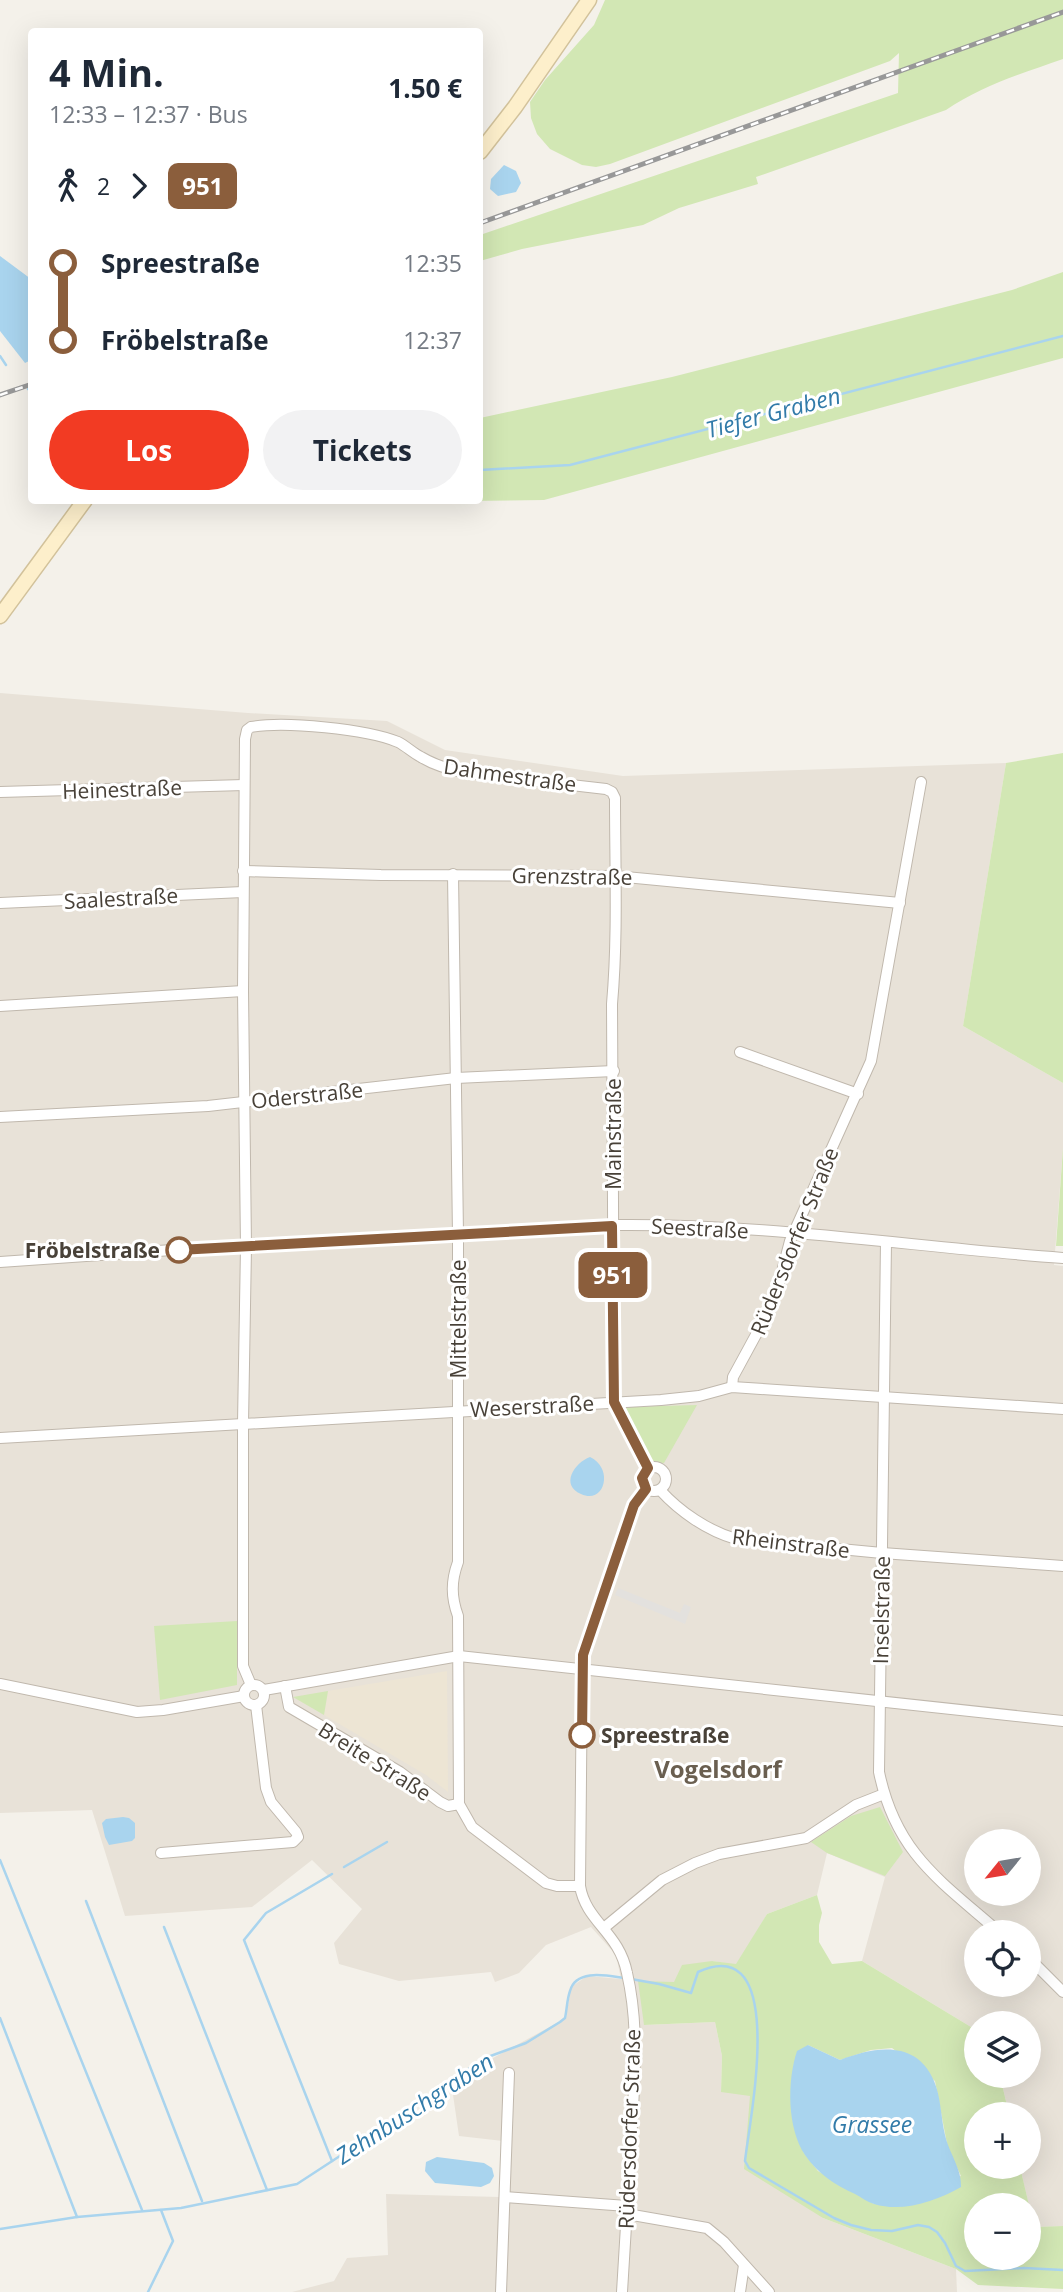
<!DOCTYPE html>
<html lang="de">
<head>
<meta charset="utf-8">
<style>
	:root { --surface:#fff; --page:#f2f2f3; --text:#1f2937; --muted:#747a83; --accent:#f23b23 }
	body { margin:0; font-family:"Open Sans",sans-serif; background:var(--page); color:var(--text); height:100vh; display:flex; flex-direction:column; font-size:26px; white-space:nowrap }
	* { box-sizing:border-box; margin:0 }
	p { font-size:23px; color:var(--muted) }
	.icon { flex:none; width:38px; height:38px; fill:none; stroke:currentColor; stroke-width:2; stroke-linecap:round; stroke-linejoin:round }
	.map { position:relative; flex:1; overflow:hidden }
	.panel { position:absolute; left:28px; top:28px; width:455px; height:476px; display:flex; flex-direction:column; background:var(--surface); border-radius:7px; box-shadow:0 7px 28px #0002 }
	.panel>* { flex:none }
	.badge { padding:0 14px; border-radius:10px; font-size:24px; line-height:46px }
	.needle { width:46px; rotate:240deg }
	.controls { position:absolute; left:964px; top:1829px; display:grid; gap:14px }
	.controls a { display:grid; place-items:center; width:77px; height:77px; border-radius:50%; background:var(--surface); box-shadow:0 7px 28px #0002; font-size:35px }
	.map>.badge { position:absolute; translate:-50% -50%; box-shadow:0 0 0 4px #fff }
	.legs { display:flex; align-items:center; gap:10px; height:77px; padding:0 21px; font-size:23px }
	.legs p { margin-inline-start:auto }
	.overview { display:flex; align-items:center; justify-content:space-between; height:119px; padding:0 21px }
	h1 { font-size:38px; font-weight:700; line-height:52px }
	.button { display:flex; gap:14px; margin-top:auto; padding:14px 21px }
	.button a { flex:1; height:80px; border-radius:42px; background:var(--accent); color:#fff; font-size:28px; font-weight:700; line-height:80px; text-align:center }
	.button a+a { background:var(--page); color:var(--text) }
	ul { padding:0 21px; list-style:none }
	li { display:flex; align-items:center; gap:24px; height:77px; font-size:26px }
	li i { display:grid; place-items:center; width:10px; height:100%; margin:0 9px; background:currentColor }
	li i::after { content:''; width:18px; height:18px; margin:-9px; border:5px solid; border-radius:50%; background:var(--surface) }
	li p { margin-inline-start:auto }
	li:first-child i { background:linear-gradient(#0000 50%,currentColor 0) }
	li:last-child i { background:linear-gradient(currentColor 50%,#0000 0) }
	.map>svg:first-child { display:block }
	.residential { fill:#e8e2d8; fill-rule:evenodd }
	.education { fill:#ede5d4 }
	.green { fill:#d2e7b4; fill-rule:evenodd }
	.parking { fill:#e3e1de }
	.water { fill:#a9d4ee }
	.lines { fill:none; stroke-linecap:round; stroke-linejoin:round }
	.stream { stroke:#a9d4ee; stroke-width:2.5 }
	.minor-casing { stroke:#c0b8ad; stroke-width:12 }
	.secondary-casing { stroke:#d2c29b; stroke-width:17 }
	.minor { stroke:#fff; stroke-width:10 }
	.secondary { stroke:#fdefcb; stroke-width:14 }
	.rail-casing { stroke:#989898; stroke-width:5 }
	.rail { stroke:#fff; stroke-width:2.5; stroke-dasharray:8; stroke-linecap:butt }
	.line-1-casing { stroke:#fff; stroke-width:16 }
	.line-1 { stroke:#8b5e3c; stroke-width:10 }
	.stop-1-dot { fill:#fff; stroke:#8b5e3c; stroke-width:3.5 }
	.labels { text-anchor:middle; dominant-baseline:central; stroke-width:6; stroke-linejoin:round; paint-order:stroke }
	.street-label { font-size:21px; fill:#484138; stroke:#fff }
	.stop-label { font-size:21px; font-weight:bold; fill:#484138; stroke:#fff; text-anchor:end }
	.water-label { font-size:23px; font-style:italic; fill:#327ba9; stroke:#fff }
	.quarter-label { font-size:24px; font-weight:bold; fill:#6a5f50; stroke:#fff }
</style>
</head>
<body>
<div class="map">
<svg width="1063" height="2292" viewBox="0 0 1063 2292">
	<rect width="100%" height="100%" fill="#f4f1ea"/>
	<path class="residential" d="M0 693 248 713 387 721 445 750 623 776 1006 763 963 1026 1063 1083V1148L1054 1265 1063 1266V2226L1034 2227 1020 2167 1029 2166V2114H1009L1000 2076H1029V2023H976V2030L862 1961 885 1877 827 1853 817 1895 767 1914 737 1965 712 1961 674 1982 645 2025 715 2022 722 2056 721 2091 751 2095 823 2218 956 2269 957 2292H292L334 2281 347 2258 388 2255 386 2194 500 2197 503 2141 459 2136 451 2081 566 2018 571 1987 587 1976 621 1979 616 1955 591 1927 546 1945 519 1973 495 1982 491 1972 399 1981 339 1964 334 1943 362 1909 312 1860 252 1907 125 1916 92 1810 0 1813ZM976 1841H1029V1894H976ZM976 1932H1029V1984H976Z"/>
	<polygon class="education" points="447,1671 448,1792 426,1775 324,1715 328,1691"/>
	<g class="green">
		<path d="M605 0H1063V59C1023 73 981 86 946 110L756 177 758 184 679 208 643 225 522 249 480 261V235L898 93 899 53 890 61 610 164 596 167 582 165 550 149 537 134 531 118 530 102 545 80 594 25Z"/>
		<polygon points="1063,272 1063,358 544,500 283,503 275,501 480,500 480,418 672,377 1012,290"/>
		<polygon points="1063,753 1063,1083 963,1026 1006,763"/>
		<polygon points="1063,1148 1063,1246 1056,1246"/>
		<polygon points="697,1405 664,1463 651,1462 629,1424 623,1407"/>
		<polygon points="237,1621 237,1685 160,1700 154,1626"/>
		<polygon points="328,1691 324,1715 293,1697"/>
		<polygon points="880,1807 903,1852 885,1876 827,1853 811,1842 851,1816"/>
		<path d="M817 1895 822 1913 819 1925V1942L832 1964 862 1961 976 2030V2076H1000L1009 2114H976V2166L1020 2167 1029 2205H976V2258H1029V2206L1034 2227 1063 2226V2289L978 2285 956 2269 823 2218 744 2169 750 2096 721 2092 722 2056 715 2022 644 2025 638 1981 674 1982 682 1965 712 1961 736 1964 767 1914ZM808 2045 840 2060 871 2050 892 2048 935 2081 948 2149 961 2176 874 2204 818 2171 804 2153 796 2134Z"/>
	</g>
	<polygon class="parking" points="618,1588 680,1613 684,1604 691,1607 685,1624 615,1595"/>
	<g class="water">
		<polygon points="504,165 516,171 521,183 516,192 498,196 490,189 491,179"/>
		<polygon points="0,256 31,279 31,360 25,363 0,331"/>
		<path d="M590 1457C614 1468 605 1505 581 1494 560 1485 574 1463 590 1457Z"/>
		<polygon points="123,1817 129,1818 135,1823 135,1838 132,1841 109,1845 105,1837 102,1823 106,1819"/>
		<path d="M808 2045 840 2060C874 2047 916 2039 934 2081 941 2097 941 2118 945 2135 949 2153 962 2169 961 2187 936 2201 903 2213 874 2204 867 2202 861 2197 855 2194 835 2185 818 2174 805 2155 787 2128 787 2081 797 2051Z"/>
		<polygon points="437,2157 484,2163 492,2168 494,2176 490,2183 481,2187 435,2183 425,2171 426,2162"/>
	</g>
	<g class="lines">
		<g class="stream">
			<polyline points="0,356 6,365"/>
			<polyline points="28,389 32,392"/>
			<polyline points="480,470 570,465 1063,336"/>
			<polyline points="0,1860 142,2210"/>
			<polyline points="344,1867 387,1842"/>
			<polyline points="86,1901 202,2201"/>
			<polyline points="164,1927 267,2190"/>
			<path d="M631 1979 659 1984 691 1993 698 1972C790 1930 749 2122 745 2161L749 2168 834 2218 851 2225 871 2230 892 2231 918 2225 929 2227 937 2232 945 2243 956 2266 965 2271 1024 2268 1063 2270"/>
			<polyline points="0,2018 77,2217"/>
			<polyline points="332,2161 244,1940 266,1913 332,1874"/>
			<path d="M0 2229 77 2217 181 2208 297 2184 418 2105 432 2093 485 2058 526 2043 560 2022 565 2018C567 2009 567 1999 570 1991 576 1968 609 1976 625 1978"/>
			<polyline points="148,2292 173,2241 161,2210"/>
		</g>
		<g class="minor-casing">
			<g id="minor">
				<polyline points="0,792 244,785"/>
				<polyline points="243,871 381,875 615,876 900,903"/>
				<path d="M453 874 458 1235V1562C451 1581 451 1597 458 1616L459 1804"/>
				<polyline points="0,903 243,892"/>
				<polyline points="0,1006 243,991"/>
				<polyline points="740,1052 858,1094"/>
				<polyline points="0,1117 208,1106 456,1078 614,1071"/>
				<path d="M886 1242 879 1772C896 1854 941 1881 999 1932"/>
				<path d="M0 1262 172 1250 612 1225C763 1223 913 1247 1063 1258"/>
				<polyline points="732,1387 733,1377 764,1320 778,1287 790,1241 871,1061 921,782"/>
				<polyline points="0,1438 661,1400 699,1396 732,1387 1063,1409"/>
				<circle cx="654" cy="1479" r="12"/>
				<path d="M660 1490C680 1512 708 1531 736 1539L882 1553 1063 1566"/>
				<polyline points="0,1684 137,1712 163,1710 244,1696"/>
				<circle cx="254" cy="1695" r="10"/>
				<path d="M251 1685 243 1666V1423L246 1247 243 991 245 739 247 730 251 727C285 721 366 729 398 742 406 746 413 753 421 757 436 766 451 770 467 773L606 789 612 792 615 798C615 867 618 936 612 1004L614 1402 648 1468"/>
				<polyline points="285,1686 289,1707 400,1772 440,1802 448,1806 459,1804 472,1827 546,1883 557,1886 580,1886"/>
				<polyline points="264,1690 459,1656 1063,1721"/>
				<polyline points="161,1853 293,1842 298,1837 296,1832 271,1802 266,1788 256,1705"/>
				<polyline points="605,1927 662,1880 695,1863 719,1854 806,1838 856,1805 884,1794"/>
				<polyline points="1029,1958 1063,1992"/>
				<polyline points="506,2197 627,2206"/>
				<polyline points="627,2214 707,2228 724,2242 769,2292"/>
				<polyline points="501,2292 509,2073"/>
				<path d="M622 2292C625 2242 628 2193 631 2143 634 2086 640 2029 627 1973 619 1932 586 1922 580 1886L582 1669 583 1655 589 1635 634 1505 646 1489"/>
				<polyline points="740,2292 744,2265"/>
			</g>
		</g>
		<g class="secondary-casing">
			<g id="secondary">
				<polyline points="480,152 515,107 589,0"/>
				<polyline points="0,616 85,500"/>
			</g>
		</g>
		<use href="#minor" class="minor"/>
		<use href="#secondary" class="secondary"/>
		<g class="rail-casing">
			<g id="rail">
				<polyline points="480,223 1063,12"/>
				<polyline points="0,395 32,384"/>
			</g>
		</g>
		<use href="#rail" class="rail"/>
	</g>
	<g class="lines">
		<g class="line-1-casing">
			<polyline id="line-1" points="179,1250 612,1226 614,1402 648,1468 642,1478 646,1489 634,1505 583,1655 582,1735"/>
		</g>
		<use href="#line-1" class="line-1"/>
	</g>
	<g class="stop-1-dot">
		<circle cx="179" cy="1250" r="12"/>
		<circle cx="582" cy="1735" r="12"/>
	</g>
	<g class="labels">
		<g class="street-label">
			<text transform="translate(510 775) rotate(8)">Dahmestraße</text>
			<text transform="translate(122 789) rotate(-2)">Heinestraße</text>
			<text transform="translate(572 876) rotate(1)">Grenzstraße</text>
			<text transform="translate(121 898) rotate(-3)">Saalestraße</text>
			<text transform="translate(307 1095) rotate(-6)">Oderstraße</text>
			<text transform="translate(613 1134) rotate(-90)">Mainstraße</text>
			<text transform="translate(700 1228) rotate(3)">Seestraße</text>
			<text transform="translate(794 1241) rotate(-68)">Rüdersdorfer Straße</text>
			<text transform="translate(458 1319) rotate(-90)">Mittelstraße</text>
			<text transform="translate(532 1406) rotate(-3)">Weserstraße</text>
			<text transform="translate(791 1543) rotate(7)">Rheinstraße</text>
			<text transform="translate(881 1610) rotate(-89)">Inselstraße</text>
			<text transform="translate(375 1761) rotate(32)">Breite Straße</text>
			<text transform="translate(629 2129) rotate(-88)">Rüdersdorfer Straße</text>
		</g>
		<g class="stop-label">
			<text x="160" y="1250">Fröbelstraße</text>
			<text x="601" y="1735" text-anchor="start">Spreestraße</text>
		</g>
		<g class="water-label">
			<text transform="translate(773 412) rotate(-15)">Tiefer Graben</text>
			<text transform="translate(414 2108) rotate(-33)">Zehnbuschgraben</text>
			<text x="872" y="2124">Grassee</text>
		</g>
		<g class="quarter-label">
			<text x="718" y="1768">Vogelsdorf</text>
		</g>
	</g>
</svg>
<div class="controls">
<a><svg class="needle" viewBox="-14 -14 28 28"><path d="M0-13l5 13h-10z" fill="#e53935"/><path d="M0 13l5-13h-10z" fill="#747a83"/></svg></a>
<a><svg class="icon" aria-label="locate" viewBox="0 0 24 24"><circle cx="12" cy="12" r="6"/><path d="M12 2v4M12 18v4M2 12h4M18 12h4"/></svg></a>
<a><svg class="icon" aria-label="layers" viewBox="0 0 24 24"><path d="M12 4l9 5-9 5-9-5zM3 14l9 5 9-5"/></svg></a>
<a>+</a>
<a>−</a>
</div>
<b class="badge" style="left:613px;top:1275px;background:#8b5e3c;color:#fff">951</b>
<section class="panel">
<div class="overview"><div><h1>4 Min.</h1><p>12:33 – 12:37 · Bus</p></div><b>1.50 €</b></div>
<div class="legs"><svg class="icon" aria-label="walk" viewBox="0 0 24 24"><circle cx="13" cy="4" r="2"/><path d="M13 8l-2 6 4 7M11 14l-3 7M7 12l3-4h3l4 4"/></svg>2<svg class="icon" aria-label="forward" viewBox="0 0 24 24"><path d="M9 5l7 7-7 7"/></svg><b class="badge" style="background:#8b5e3c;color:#fff">951</b></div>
<ul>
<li><i style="color:#8b5e3c"></i><b>Spreestraße</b><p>12:35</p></li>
<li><i style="color:#8b5e3c"></i><b>Fröbelstraße</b><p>12:37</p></li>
</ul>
<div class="button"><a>Los</a><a>Tickets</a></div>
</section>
</div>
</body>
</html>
